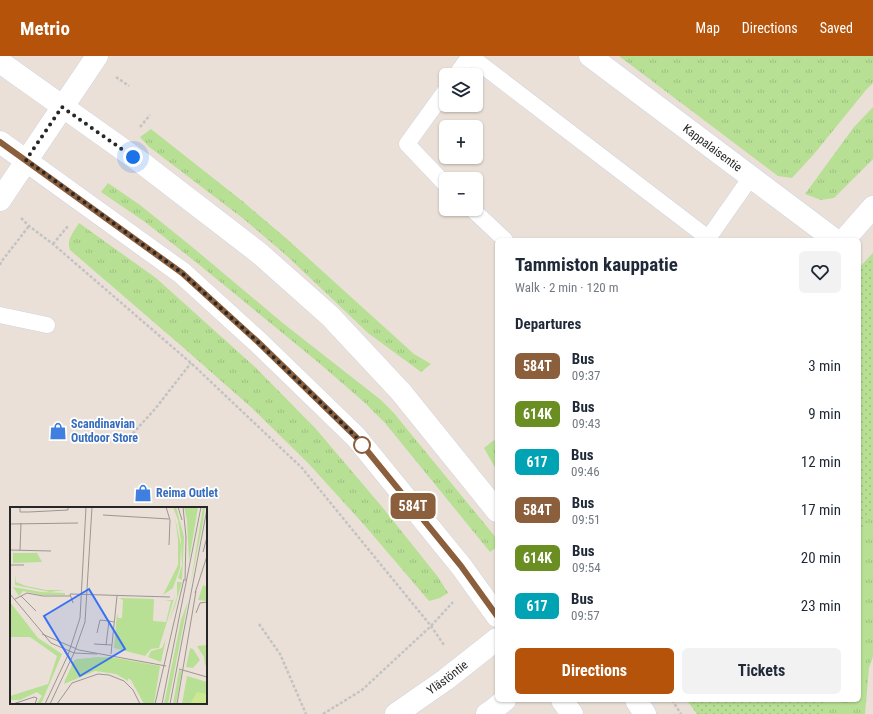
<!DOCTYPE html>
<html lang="en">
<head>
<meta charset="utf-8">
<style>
	:root { --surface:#fff; --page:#f2f2f3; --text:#1f2937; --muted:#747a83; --accent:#b45309 }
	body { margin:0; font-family:"Roboto Condensed",sans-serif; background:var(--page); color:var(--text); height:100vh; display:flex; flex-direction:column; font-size:15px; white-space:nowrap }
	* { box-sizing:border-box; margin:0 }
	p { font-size:13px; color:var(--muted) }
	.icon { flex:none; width:22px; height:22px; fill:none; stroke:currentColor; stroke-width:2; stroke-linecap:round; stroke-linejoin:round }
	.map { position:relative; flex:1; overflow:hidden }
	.sheet { position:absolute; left:495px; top:182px; width:366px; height:464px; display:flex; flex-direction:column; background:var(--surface); border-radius:6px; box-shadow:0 1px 3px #0004 }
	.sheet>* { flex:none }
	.badge { padding:0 8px; border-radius:6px; font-size:14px; line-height:26px }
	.controls { position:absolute; left:439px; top:12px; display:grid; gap:8px }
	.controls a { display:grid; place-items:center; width:44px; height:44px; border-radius:6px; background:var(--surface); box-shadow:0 1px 3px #0004; font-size:20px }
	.you { position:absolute; width:20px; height:20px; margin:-10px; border:3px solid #fff; border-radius:50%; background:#1a73e8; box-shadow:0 0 0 6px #1a73e833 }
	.map>.badge { position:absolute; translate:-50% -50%; box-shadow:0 0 0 2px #fff }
	h2 { padding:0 20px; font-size:15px; line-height:36px }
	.round { display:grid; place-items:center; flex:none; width:42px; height:42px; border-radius:6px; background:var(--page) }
	.overview { display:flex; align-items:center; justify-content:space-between; height:68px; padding:0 20px }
	h1 { font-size:19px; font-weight:700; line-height:30px }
	.primary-button { display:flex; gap:8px; margin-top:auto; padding:8px 20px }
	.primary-button a { flex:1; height:46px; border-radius:6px; background:var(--accent); color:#fff; font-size:16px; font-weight:700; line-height:46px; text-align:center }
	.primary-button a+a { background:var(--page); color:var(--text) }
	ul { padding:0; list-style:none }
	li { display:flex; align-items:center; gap:12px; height:48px; padding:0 20px }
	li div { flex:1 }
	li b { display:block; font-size:15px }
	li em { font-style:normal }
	li .badge { min-width:44px; font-weight:700; text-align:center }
	header { display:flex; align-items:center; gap:24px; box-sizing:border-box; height:56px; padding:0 20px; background:var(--accent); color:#fff }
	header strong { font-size:19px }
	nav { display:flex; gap:22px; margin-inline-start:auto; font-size:14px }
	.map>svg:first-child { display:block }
	.grass { fill:url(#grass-tufts) }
	.park { fill:url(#park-dots) }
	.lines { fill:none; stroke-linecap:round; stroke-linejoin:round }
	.lane-casing { stroke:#ced3e0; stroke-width:17 }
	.street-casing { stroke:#ced3e0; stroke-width:23 }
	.secondary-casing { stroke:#ced3e0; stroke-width:23 }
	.path { stroke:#c3c3c3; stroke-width:2.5; stroke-dasharray:3 2; stroke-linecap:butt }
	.lane { stroke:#fff; stroke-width:16 }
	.street { stroke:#fff; stroke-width:22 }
	.secondary { stroke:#fff; stroke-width:22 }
	.line-casing { stroke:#fff; stroke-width:9 }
	.line { stroke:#8b5e3c; stroke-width:6 }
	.walk { stroke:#272727; stroke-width:4; stroke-dasharray:0 7.2 }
	.stop-dot { fill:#fff; stroke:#8b5e3c; stroke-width:2 }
	.labels { text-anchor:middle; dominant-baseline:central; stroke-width:3.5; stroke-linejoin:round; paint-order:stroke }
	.street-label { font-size:12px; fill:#272727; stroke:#fff }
	.shop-label { font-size:12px; font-weight:bold; fill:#366cbe; stroke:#fff; text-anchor:start }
	.inset-road { fill:none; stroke:#9c9691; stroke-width:1 }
	.view { fill:#3971f6; fill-opacity:0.15; stroke:#3971f6; stroke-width:2 }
	.inset-edge { fill:none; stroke:#272727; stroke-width:2 }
</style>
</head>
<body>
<header>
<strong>Metrio</strong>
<nav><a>Map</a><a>Directions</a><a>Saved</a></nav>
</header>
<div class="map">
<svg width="873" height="658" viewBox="0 0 873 658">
	<defs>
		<pattern id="grass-tufts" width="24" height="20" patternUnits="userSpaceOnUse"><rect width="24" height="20" fill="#b7e095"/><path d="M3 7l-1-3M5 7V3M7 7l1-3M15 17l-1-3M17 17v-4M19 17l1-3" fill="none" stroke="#9dc080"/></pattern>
		<pattern id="park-dots" width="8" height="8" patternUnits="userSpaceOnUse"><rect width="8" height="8" fill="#b7e095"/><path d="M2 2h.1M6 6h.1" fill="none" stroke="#9dc080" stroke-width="1.8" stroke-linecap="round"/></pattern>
	</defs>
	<rect width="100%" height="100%" fill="#eae0d8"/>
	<g class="grass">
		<polygon points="619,0 873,0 873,27 866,34 814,98 792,122 778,120"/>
		<polygon points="873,51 873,103 834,142 821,144 805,138 854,71"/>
		<polygon points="151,73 241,144 287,183 414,298 431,308 421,316 368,277 287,200 245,164 148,90 140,81"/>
		<polygon points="108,127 140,149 191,190 284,268 381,344 393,356 497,483 497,491 490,496 385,367 365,347 319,307 197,207 145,166 101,136"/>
		<path d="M79 167 156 222 255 311 316 373 383 452 438 521 448 537 440 542 429 545 366 471 309 408 253 353 185 293 70 194C66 184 74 175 79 167Z"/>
		<polygon points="873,197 873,600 869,612 865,658 697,658 687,644 859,644 859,212"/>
		<polygon points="494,384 497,389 497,415 484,392"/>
	</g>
	<g class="park">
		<polygon points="873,197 873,451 859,481 859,212"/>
		<polygon points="687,644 824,644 824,658 697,658"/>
	</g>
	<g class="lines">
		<g class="lane-casing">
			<g id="lane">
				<polyline points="456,19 470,0 708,182"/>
				<polyline points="446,34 407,88 446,129"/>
				<polyline points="472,153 505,184"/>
				<polyline points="707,184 751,121"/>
				<polyline points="0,259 47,269"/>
			</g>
		</g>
		<g class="street-casing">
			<g id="street">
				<path id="s1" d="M590 0 835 184"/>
				<polyline points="0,144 97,0"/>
			</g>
		</g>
		<g class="secondary-casing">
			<g id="secondary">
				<polyline points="0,6 142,107 259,197 330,260 401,336 497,455"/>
				<polyline points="0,86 182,217 258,286 356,381 461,510 497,560"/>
				<polyline points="844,184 873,151"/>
				<polyline points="562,644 572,658"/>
				<polyline points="636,644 645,658"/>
				<path id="s2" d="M396 658 445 624 497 583"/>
				<polyline points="487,658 493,654 505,644"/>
			</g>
		</g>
		<g class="path">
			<polyline points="116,21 129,30"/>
			<polyline points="140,71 150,59"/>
			<polyline points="21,162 29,170 53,188 191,307 302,412 431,570 444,589"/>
			<polyline points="53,188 68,170"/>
			<polyline points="0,209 1,206 29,170"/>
			<polyline points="126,385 155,353 191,307"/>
			<polyline points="259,568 280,598 306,658"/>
			<polyline points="672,644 681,658"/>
			<polyline points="323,658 362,634 431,570 453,546"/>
		</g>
		<use href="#lane" class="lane"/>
		<use href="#street" class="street"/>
		<use href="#secondary" class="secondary"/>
	</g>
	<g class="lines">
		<g class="line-casing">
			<polyline id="line" points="0,86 182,217 258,286 356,381 461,510 497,560"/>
		</g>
		<use href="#line" class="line"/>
		<polyline class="walk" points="133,101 62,51 26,104 182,217 258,286 356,381 366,392 362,389"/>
	</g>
	<defs>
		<g id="shop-bare" transform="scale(1.38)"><path d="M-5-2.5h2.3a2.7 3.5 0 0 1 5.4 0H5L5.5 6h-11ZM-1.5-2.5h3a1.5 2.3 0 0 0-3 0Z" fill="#3f7fe0" stroke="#fff" stroke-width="2.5" paint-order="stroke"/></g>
	</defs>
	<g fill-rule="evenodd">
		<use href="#shop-bare" x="58" y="375"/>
		<use href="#shop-bare" x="143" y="437"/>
	</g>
	<circle class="stop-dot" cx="362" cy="389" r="8"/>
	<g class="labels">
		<g class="street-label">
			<text stroke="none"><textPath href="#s1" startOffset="153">Kappalaisentie</textPath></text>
			<text stroke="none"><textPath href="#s2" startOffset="63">Ylästöntie</textPath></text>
		</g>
		<g class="shop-label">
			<text x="71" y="368">Scandinavian<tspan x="71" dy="14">Outdoor Store</tspan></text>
			<text x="156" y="437">Reima Outlet</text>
		</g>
	</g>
	<g transform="translate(10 451)">
		<rect width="197" height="197" fill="#eae0d8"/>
		<path d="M163 0H166L174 30 172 73 168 71 172 58 171 34 168 13ZM174 0H188L179 54 177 13ZM193 0H195L193 15 180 80ZM165 10 171 39 170 61 163 81 153 88 168 58V32ZM3 46H27L32 55 3 56ZM5 68 6 75 16 79 36 83H54L40 85 5 78ZM167 75H172L165 99 158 116 167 90ZM3 80 31 85 55 86V88H32L13 84 9 89ZM165 88 149 141 141 142 135 149 104 141 107 106 108 111H112L113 93 109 91 144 92 143 114 156 115 161 94 154 93H163ZM178 94 158 197H154L171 113ZM0 95 28 131 52 147 31 197 27 196 32 189 27 185 10 193H0V189L38 177 47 149 20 130H1ZM156 131 151 155 138 150 141 144 152 141ZM180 141 183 142 190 153 183 161 176 160ZM87 150 118 153V174L106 167 85 164 54 177 64 153ZM169 163 172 164 166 197H163Z" fill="#b7e095"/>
		<path d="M193 78 197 80V94L188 93Z" fill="#b7e095"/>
		<path d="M197 138V154L195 159 194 150 187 139ZM100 150 150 159 144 197H134L121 173 99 161 73 162 54 175 66 152ZM177 169 197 175V197H172Z" fill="#b7e095"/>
		<path d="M187 185 197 187V197H180Z" fill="#cce890"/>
		<path class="inset-road" d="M10 0V5H19L58 3V0M156 0 160 13 159 38M168 0 172 13M173 0 176 30 175 74M93 8 159 12M0 17 68 16M0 37V70M0 43 41 44M10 43 11 16M193 45 197 30M1 58H14M185 86 197 49M0 87 41 136 64 146 87 147M11 89 26 104M5 92 17 86 33 89H60M63 96 60 87 160 90M186 106 190 96 197 95M87 126 90 113 99 114M32 127 69 143 156 159M84 137 102 138M96 138 99 114 104 115M101 147 107 89M169 162 197 170M3 197 24 190 27 191 25 197M35 197 58 148 70 111 76 0M40 197 64 146 75 115 82 0M47 197 62 176 88 167 99 168 114 174 123 183 130 197M145 197 174 72M152 197 191 0M160 197 197 2M167 197 186 84"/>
		<path class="view" d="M79 82 115 142 70 169 34 109Z"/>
		<rect width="197" height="197" class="inset-edge"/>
	</g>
</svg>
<div class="controls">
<a><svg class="icon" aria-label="layers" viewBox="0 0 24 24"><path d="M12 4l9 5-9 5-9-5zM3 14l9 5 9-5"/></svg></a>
<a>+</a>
<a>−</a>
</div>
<div class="you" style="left:133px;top:101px"></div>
<b class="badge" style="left:413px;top:450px;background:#8b5e3c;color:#fff">584T</b>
<section class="sheet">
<div class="overview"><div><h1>Tammiston kauppatie</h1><p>Walk · 2 min · 120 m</p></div><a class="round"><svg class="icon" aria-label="heart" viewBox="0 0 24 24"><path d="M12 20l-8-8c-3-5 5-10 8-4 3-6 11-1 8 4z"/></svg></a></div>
<h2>Departures</h2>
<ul>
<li><span class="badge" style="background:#8b5e3c;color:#fff">584T</span><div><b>Bus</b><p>09:37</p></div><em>3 min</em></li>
<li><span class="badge" style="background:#6b8e23;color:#fff">614K</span><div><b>Bus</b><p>09:43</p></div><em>9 min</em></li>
<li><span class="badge" style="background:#00a3b4;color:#fff">617</span><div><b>Bus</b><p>09:46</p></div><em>12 min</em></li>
<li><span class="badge" style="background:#8b5e3c;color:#fff">584T</span><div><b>Bus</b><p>09:51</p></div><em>17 min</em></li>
<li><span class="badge" style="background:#6b8e23;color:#fff">614K</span><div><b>Bus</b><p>09:54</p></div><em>20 min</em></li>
<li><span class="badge" style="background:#00a3b4;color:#fff">617</span><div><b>Bus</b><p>09:57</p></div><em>23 min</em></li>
</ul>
<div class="primary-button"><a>Directions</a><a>Tickets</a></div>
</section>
</div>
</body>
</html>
